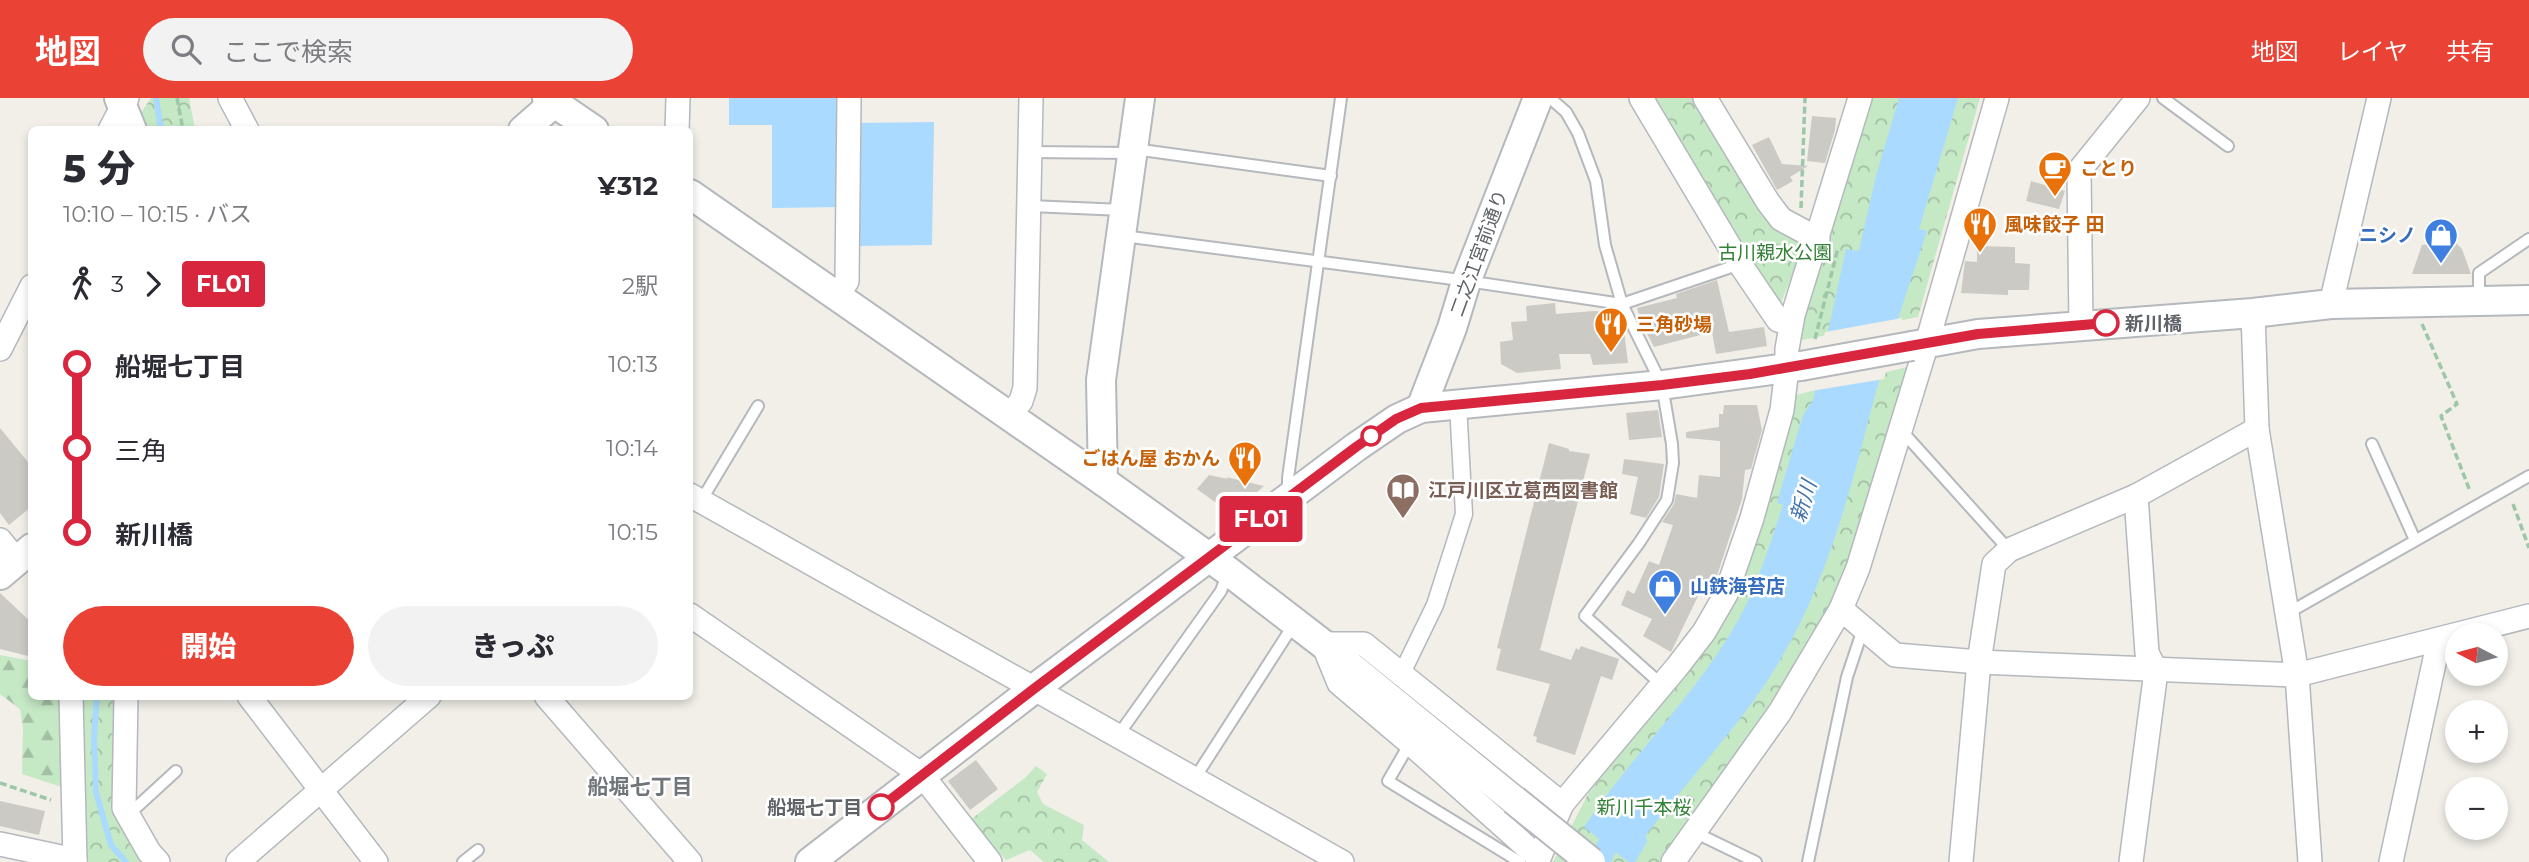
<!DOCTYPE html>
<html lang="ja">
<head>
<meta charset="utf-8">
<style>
	:root { --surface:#fff; --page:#f2f2f3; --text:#2b2b33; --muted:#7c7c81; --accent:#ea4335 }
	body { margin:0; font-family:Montserrat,"Noto Sans JP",sans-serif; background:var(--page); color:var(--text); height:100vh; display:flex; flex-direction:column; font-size:26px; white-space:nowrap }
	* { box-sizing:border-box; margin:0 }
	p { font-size:23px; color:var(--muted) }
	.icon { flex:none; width:38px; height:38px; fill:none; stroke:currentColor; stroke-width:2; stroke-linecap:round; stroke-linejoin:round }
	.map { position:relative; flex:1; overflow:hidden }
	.panel { position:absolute; left:28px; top:28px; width:665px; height:574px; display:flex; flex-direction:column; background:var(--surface); border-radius:10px; box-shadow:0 4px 10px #0003 }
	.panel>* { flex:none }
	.badge { padding:0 14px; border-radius:5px; font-size:24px; line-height:46px }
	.needle { width:46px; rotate:276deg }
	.controls { position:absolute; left:2445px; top:525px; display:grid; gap:14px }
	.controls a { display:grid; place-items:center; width:63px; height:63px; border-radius:50%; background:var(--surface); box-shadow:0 4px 10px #0003; font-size:35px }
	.map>.badge { position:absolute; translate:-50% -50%; box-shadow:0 0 0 4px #fff }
	.legs { display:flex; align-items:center; gap:10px; height:77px; padding:0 35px; font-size:23px }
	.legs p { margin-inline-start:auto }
	.summary { display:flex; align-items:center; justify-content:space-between; height:119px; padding:0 35px }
	h1 { font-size:38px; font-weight:800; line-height:52px }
	.action { display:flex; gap:14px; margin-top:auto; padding:14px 35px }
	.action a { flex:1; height:80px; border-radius:42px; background:var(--accent); color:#fff; font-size:28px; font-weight:800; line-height:80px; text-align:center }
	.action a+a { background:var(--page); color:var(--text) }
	ul { padding:0 35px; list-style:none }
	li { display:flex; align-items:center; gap:24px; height:84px; font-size:26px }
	li i { display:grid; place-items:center; width:10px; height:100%; margin:0 9px; background:currentColor }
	li i::after { content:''; width:18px; height:18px; margin:-9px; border:5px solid; border-radius:50%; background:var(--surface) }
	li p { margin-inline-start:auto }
	li:first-child i { background:linear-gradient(#0000 50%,currentColor 0) }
	li:last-child i { background:linear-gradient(currentColor 50%,#0000 0) }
	header { display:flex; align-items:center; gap:42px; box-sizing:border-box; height:98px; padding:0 35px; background:var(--accent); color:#fff }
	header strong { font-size:33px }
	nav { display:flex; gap:38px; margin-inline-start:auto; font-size:24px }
	.search { width:490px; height:63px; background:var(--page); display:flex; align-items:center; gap:18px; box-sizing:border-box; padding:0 24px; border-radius:38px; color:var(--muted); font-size:26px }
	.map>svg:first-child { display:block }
	.forest { fill:url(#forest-firs) }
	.park { fill:url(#park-crowns) }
	.water { fill:#aadaff }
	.pier { fill:#f1efe8 }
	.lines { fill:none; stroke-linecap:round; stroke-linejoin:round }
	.stream { stroke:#aadaff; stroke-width:6 }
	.canal { stroke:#aadaff; stroke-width:21 }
	.building { fill:#cccac5 }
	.service-casing { stroke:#b5b8bc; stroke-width:14 }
	.pedestrian-casing { stroke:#b5b8bc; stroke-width:19 }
	.minor-casing { stroke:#b5b8bc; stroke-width:26 }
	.tertiary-casing { stroke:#b5b8bc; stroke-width:32 }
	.path { stroke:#9cc7a9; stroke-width:3.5; stroke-dasharray:7 3.5; stroke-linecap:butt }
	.service { stroke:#fff; stroke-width:10 }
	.pedestrian { stroke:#fff; stroke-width:16 }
	.minor { stroke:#fff; stroke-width:23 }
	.tertiary { stroke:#fff; stroke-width:28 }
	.tertiary-bridge-casing { stroke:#b5b8bc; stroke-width:32; stroke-linecap:butt }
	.tertiary-bridge { stroke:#fff; stroke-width:28 }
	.line-1-casing { stroke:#fff; stroke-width:16 }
	.line-1 { stroke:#d7263d; stroke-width:10 }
	.stop-1-dot { fill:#fff; stroke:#d7263d; stroke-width:3.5 }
	.labels { text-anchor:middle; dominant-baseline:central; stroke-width:5; stroke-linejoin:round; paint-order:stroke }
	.food-label { font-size:19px; font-weight:bold; fill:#c56008; stroke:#fff; text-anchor:start }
	.shop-label { font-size:19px; font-weight:bold; fill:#366cbe; stroke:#fff; text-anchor:end }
	.park-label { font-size:19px; fill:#348238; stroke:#fff }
	.street-label { font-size:19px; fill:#5f6368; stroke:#fff }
	.stop-label { font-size:19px; font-weight:bold; fill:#5f6368; stroke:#fff; text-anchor:start }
	.education-label { font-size:19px; font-weight:bold; fill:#785e54; stroke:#fff; text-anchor:start }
	.water-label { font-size:21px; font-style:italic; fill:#4174aa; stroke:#fff }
	.neighbourhood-label { font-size:21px; font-weight:bold; fill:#70757a; stroke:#fff }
</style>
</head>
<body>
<header>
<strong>地図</strong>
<div class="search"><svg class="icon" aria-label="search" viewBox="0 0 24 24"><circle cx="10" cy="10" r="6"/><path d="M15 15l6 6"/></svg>ここで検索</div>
<nav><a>地図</a><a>レイヤ</a><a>共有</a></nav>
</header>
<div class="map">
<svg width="2529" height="764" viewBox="0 0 2529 764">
	<defs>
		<pattern id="forest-firs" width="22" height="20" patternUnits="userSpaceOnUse" patternTransform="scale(1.75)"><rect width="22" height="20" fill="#c5e8c5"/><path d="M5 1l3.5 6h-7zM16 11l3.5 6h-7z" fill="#a3c0a4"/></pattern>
		<pattern id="park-crowns" width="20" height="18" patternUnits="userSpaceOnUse" patternTransform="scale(1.75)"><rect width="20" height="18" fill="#c5e8c5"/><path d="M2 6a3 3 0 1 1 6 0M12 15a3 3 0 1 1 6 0" fill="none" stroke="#a3c0a4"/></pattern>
	</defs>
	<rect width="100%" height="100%" fill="#f1efe8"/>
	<polygon class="forest" points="0,557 31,563 32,598 66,599 68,691 22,676 23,630 20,611 0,596"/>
	<g class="park">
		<polygon points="151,0 189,0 195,31 139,31 137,21"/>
		<polygon points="1651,0 1698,0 1806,144 1780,207"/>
		<polygon points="1864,0 1980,0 1918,219 1802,242 1795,226"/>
		<polygon points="1911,268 1833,510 1773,611 1667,764 1553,764 1588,696 1725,523 1796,297"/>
		<polygon points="77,599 116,599 115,711 122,731 146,764 85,764"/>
		<polygon points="1036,668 1047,676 1037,694 1043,706 1084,727 1082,742 1109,764 1044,764 1030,752 1006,762 970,722 1026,679"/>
	</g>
	<g class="water">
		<polygon points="729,0 844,0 842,109 772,110 772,27 729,27"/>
		<path d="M1899 0H1958L1919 131 1927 133C1907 194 1886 254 1870 316 1848 402 1825 487 1779 564 1744 624 1688 681 1646 737L1647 744 1635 764H1628L1584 729C1633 655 1702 592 1743 513 1760 479 1771 443 1783 407L1777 405 1803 317 1813 302 1846 151 1859 153 1876 78Z"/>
		<polygon points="934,24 932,147 854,148 855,25"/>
	</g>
	<polygon class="pier" points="1902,220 1884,281 1811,293 1825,234"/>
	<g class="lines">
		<g class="stream">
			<polyline points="156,0 161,32"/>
			<polyline points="97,598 94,641 96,694 111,747 126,764"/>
		</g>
		<polyline class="canal" points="1599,764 1610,743 1624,724"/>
	</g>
	<g class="building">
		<polygon points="1812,18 1836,20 1835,32 1825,65 1807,63"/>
		<polygon points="1769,39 1782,66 1808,68 1790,79 1793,83 1777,92 1752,47"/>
		<polygon points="2031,83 2065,93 2059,111 2026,103"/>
		<polygon points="2454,143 2462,151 2471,176 2412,176 2422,147"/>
		<polygon points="1977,148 2015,149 2015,165 2030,166 2029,192 2008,192 2008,197 1961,195 1965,163 1977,164"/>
		<polygon points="1717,182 1729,234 1764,229 1767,248 1716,256 1712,234 1654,249 1641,224 1637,210 1677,200 1676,196"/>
		<polygon points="1555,205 1556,216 1594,213 1607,214 1608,216 1618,216 1623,225 1628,265 1593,267 1590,256 1559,256 1561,271 1517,275 1501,266 1500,244 1513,242 1511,224 1527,223 1526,208"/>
		<polygon points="1724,307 1757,307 1762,332 1751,371 1745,372 1742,401 1713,490 1708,499 1699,496 1671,554 1643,538 1652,521 1621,507 1627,492 1634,496 1649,463 1659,467 1673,427 1662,424 1674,406 1676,396 1697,400 1699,377 1720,379 1720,343 1686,340 1686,334 1719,329 1719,316 1723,316"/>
		<polygon points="1658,312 1662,339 1629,342 1626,315"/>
		<polygon points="0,330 32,369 32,408 9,427 0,415"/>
		<polygon points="1549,345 1569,351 1569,353 1590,356 1540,552 1571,562 1576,550 1579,552 1581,548 1619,561 1612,582 1601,578 1575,657 1536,644 1537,639 1533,638 1550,586 1496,572 1501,551 1497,550"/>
		<polygon points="1624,361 1664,366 1659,399 1646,420 1630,416 1638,379 1622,376"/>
		<polygon points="1209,377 1228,381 1226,379 1264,388 1247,403 1245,401 1230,415 1197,391"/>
		<polygon points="0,495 32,525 32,559 0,551"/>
		<polygon points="976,662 998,691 970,712 948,683"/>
		<polygon points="0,703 45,713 39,737 0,728"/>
	</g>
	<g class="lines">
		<g class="service-casing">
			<g id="service">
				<polyline points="1550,0 1566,14 1578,35 1596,83 1605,147 1622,206 1662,287 1672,346 1673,365 1667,402 1639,445 1585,518 1661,586"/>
				<polyline points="2163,0 2228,48"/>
				<polyline points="1134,51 1331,78"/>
				<polyline points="1030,54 1131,55"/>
				<polyline points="1030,108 1123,112"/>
				<polyline points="1123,138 1453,181 1622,206 1740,166"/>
				<polyline points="2479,202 2479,175 2529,141"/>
				<polyline points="1901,332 2009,452"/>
				<polyline points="2372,346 2415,442"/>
				<polyline points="1288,395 1288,380 1341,0"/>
				<polyline points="701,403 758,308"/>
				<polyline points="2288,515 2529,378"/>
				<polyline points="1119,636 1221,493 1228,474"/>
				<polyline points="1410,645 1388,683 1520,764"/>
				<polyline points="1195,680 1294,526"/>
				<polyline points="128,717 176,673"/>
				<polyline points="1694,734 1756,764"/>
				<polyline points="463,764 478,752"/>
				<polyline points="1808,764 1847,579 1863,531"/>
			</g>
		</g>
		<g class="pedestrian-casing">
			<polyline id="pedestrian" points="1402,575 1435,507 1464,416 1458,306"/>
		</g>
		<g class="minor-casing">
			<g id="minor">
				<polyline points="230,0 247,32"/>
				<polyline points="1641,0 1740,166 1778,222 1791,225"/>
				<polyline points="1705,0 1768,104 1781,121 1818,141"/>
				<polyline points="110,32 127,0"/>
				<polyline points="677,32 678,0"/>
				<polyline points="837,198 847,183 849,0"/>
				<polyline points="2331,206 2379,0"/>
				<polyline points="2253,215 2257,331 2297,577 2310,764"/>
				<polyline points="2081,227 2079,73 2138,0"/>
				<polyline points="0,251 32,188"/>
				<polyline points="1009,318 1021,303 1025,290 1031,0"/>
				<polyline points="690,397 1342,764"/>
				<polyline points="0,442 17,463"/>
				<polyline points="1841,511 1895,557 1979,564 2297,577 2529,518"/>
				<polyline points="690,517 922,677 990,764"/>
				<polygon points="1323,546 1364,546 1562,706 1539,760 1410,645 1339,585"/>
				<polyline points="71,598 75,764"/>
				<polyline points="126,598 124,710 149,754 158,764"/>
				<polyline points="249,598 376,764"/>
				<polyline points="546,598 690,764"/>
				<polyline points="1562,706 1677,569 1704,534 1726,496 1752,420 1782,312 1787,270 1787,251 1793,217 1860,0"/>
				<polyline points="0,746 75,762"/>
				<polyline points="238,764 429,598"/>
				<polyline points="1673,764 1780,614 1841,511 1858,470 1927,245 1997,0"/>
				<polyline points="1961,764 1979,564 1994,466 2009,452 2136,398 2257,331"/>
				<polyline points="2131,764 2156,573 2147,555 2136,398"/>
				<polyline points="2391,764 2439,542"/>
			</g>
		</g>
		<g class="tertiary-casing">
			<g id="tertiary">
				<polyline points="119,0 132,32"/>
				<polyline points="547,0 594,32"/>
				<polyline points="523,32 554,5"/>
				<polyline points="690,96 1103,383 1228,473 1323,546 1514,702"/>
				<polyline points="1912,248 1978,236 2253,215 2331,206 2529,202"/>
				<polyline points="1421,310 1452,230 1466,184 1538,0"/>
				<polyline points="1103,383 1101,282 1140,0"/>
				<polyline points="0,477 32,450"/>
				<polyline points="810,764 1035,590 1356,349 1397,321 1421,310 1662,287 1801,268"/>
			</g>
		</g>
		<g class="path">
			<polyline points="177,0 183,32"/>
			<polyline points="1801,110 1805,0"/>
			<polyline points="2422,226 2457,306 2441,318 2470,393"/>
			<polyline points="1815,241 1838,150"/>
			<polyline points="2513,406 2529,450"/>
			<polyline points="0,685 51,702"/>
		</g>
		<use href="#service" class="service"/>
		<use href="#pedestrian" class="pedestrian"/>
		<use href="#minor" class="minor"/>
		<use href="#tertiary" class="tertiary"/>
		<g class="tertiary-bridge-casing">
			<g id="tertiary-bridge">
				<polyline points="1801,268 1912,248"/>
				<polyline points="1514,702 1591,764"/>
			</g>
		</g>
		<use href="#tertiary-bridge" class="tertiary-bridge"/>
	</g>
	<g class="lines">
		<g class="line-1-casing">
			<polyline id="line-1" points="881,709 1035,590 1356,349 1396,321 1421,310 1662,287 1750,276 1978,236 2106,225"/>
		</g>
		<use href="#line-1" class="line-1"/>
	</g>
	<defs>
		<g id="cafe-pin" transform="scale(1.75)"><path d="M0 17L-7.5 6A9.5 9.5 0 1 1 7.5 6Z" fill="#e8710a" stroke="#fff"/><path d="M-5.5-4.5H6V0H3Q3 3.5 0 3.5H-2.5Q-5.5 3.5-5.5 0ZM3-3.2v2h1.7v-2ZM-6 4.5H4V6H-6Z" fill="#fff"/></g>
		<g id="restaurant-pin" transform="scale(1.75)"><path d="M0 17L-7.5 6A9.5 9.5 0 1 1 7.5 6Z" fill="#e8710a" stroke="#fff"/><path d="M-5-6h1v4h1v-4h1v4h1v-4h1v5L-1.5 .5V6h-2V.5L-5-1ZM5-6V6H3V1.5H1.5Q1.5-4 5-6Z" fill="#fff"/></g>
		<g id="shop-pin" transform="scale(1.75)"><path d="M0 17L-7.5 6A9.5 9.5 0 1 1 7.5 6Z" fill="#3f7fe0" stroke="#fff"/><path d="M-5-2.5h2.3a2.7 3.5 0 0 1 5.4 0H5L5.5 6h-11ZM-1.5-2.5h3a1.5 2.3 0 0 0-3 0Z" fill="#fff"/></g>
		<g id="library-pin" transform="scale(1.75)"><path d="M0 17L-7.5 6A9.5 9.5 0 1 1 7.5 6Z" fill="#8d6e63" stroke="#fff"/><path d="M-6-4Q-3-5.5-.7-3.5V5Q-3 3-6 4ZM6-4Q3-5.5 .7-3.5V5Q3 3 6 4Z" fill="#fff"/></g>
	</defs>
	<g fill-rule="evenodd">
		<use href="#cafe-pin" x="2055" y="70"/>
		<use href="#restaurant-pin" x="1980" y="126"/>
		<use href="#shop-pin" x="2441" y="137"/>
		<use href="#restaurant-pin" x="1611" y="226"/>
		<use href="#restaurant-pin" x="1245" y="360"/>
		<use href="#library-pin" x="1403" y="392"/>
		<use href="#shop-pin" x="1665" y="488"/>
	</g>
	<g class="stop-1-dot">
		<circle cx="2106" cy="225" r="12"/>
		<circle cx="1371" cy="338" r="9"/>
		<circle cx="881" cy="709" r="12"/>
	</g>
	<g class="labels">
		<g class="food-label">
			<text x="2080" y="70">ことり</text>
			<text x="2004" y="126">風味餃子 田</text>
			<text x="1636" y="226">三角砂場</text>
			<text x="1220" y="360" text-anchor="end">ごはん屋 おかん</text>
		</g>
		<g class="shop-label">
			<text x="2416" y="137">ニシノ</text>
			<text x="1690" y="488" text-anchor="start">山鉄海苔店</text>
		</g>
		<g class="park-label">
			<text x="1775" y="154">古川親水公園</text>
			<text x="1644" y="709">新川千本桜</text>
		</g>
		<g class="street-label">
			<text transform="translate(1479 155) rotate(-70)">二之江宮前通り</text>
		</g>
		<g class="stop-label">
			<text x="2125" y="225">新川橋</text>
			<text x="862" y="709" text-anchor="end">船堀七丁目</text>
		</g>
		<g class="education-label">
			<text x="1428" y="392">江戸川区立葛西図書館</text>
		</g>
		<g class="water-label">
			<text transform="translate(1803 403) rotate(-73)">新川</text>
		</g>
		<g class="neighbourhood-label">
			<text x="640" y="688">船堀七丁目</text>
		</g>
	</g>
</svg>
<div class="controls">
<a><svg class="needle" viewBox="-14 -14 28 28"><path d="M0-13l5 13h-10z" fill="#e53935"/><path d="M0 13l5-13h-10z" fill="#7c7c81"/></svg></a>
<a>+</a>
<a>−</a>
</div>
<b class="badge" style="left:1261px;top:421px;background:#d7263d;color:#fff">FL01</b>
<section class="panel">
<div class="summary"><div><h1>5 分</h1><p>10:10 – 10:15 · バス</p></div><b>¥312</b></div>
<div class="legs"><svg class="icon" aria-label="walk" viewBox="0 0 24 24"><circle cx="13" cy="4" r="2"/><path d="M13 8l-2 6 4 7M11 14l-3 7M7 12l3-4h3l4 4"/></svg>3<svg class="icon" aria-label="forward" viewBox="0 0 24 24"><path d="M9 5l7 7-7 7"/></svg><b class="badge" style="background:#d7263d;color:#fff">FL01</b><p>2駅</p></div>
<ul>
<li><i style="color:#d7263d"></i><b>船堀七丁目</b><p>10:13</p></li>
<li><i style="color:#d7263d"></i><span>三角</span><p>10:14</p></li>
<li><i style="color:#d7263d"></i><b>新川橋</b><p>10:15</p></li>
</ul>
<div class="action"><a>開始</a><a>きっぷ</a></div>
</section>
</div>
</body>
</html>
